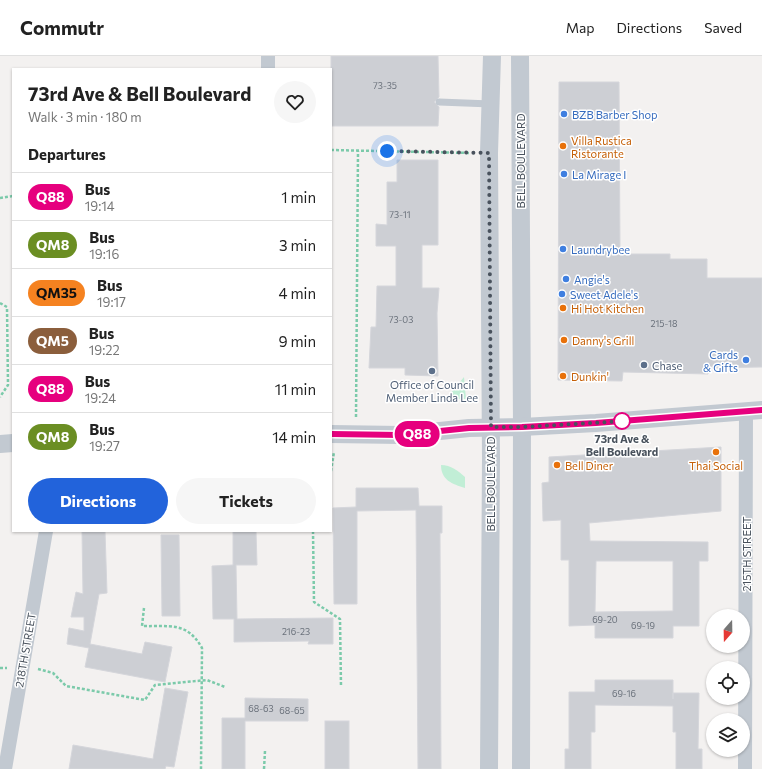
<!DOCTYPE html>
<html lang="en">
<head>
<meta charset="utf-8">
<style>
	:root { --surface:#fff; --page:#f6f6f6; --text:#222; --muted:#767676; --line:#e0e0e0; --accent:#2263db }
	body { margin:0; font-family:Commissioner,sans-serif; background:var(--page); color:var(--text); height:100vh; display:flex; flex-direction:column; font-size:15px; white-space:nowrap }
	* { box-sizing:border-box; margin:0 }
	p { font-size:13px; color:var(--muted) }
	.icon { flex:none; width:22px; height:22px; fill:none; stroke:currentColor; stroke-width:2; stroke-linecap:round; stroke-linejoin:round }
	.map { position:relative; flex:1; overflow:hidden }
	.details { position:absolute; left:12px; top:12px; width:320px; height:464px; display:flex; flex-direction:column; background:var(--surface); border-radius:0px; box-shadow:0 1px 3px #0004 }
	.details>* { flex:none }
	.badge { padding:0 8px; border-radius:13px; font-size:14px; line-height:26px }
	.needle { width:26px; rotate:200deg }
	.tools { position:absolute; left:706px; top:553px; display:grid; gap:8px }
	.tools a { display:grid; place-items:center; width:44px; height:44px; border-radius:50%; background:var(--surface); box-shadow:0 1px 3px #0004; font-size:20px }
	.you { position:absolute; width:20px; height:20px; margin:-10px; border:3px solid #fff; border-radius:50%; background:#1a73e8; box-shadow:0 0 0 6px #1a73e833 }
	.map>.badge { position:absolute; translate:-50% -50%; box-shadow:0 0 0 2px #fff }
	h2 { padding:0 16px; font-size:15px; line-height:36px }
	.round { display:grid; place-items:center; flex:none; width:42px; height:42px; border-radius:21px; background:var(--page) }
	.headline { display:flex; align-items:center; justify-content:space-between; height:68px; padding:0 16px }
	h1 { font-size:19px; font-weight:700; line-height:30px }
	.primary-button { display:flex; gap:8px; margin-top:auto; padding:8px 16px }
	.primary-button a { flex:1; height:46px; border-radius:24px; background:var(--accent); color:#fff; font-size:16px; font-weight:700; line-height:46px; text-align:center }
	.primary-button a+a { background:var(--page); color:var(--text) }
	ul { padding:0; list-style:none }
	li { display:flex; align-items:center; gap:12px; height:48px; padding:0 16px; border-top:1px solid var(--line) }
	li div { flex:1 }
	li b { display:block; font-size:15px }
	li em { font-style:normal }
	li .badge { min-width:44px; font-weight:700; text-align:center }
	header { display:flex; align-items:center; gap:24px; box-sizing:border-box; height:56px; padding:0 20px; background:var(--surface); border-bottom:1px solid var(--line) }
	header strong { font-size:19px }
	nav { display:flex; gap:22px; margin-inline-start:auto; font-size:14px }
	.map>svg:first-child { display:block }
	.green { fill:#c1eed6 }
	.building { fill:#cdcfd4; stroke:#d5d6db; fill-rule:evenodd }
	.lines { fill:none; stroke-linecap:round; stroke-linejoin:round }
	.path { stroke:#7bcaaa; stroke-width:2.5; stroke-dasharray:3 2; stroke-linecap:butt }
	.service { stroke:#c2c9d1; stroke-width:7 }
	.minor { stroke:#c2c9d1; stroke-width:14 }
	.tertiary { stroke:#c2c9d1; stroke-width:18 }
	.line-casing { stroke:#fff; stroke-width:9 }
	.line { stroke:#e6007e; stroke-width:6 }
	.walk { stroke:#49525d; stroke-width:4; stroke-dasharray:0 7.2 }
	.shop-dot { fill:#3f7fe0; stroke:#fff; stroke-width:1.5 }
	.food-dot { fill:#e8710a; stroke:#fff; stroke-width:1.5 }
	.service-dot { fill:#5c6f8a; stroke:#fff; stroke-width:1.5 }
	.stop-dot { fill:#fff; stroke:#e6007e; stroke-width:2 }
	.labels { text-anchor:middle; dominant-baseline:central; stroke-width:3; stroke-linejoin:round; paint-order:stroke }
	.number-label { font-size:9px; fill:#6a717b }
	.shop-label { font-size:11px; fill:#366cbe; stroke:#fff; text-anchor:start }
	.food-label { font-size:11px; fill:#c56008; stroke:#fff; text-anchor:start }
	.street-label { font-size:11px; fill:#49525d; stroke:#fff }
	.service-label { font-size:11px; fill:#4e5e75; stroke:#fff; text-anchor:start }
	.stop-label { font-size:11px; font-weight:bold; fill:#49525d; stroke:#fff }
</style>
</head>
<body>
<header>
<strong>Commutr</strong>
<nav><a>Map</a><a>Directions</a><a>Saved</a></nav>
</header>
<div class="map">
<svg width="762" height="713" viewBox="0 0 762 713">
	<rect width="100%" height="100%" fill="#f3f1f0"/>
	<g class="green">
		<polygon points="464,321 466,343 446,343"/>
		<path d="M441 409C451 409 458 415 465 421V432C452 428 441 424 441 409Z"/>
	</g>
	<g class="building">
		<polygon points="331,0 438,0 439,41 434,46 439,51 438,70 331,70"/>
		<polygon points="559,26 619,26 620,198 670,198 670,203 707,203 707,222 762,222 762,311 707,312 708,318 623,316 622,325 558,324"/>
		<polygon points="397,104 438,104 438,189 422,189 422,232 439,232 437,257 438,320 405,319 405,312 369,312 371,271 376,271 377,230 396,230 396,190 376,190 376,168 387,169 387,126 397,126"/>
		<path d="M721 391V455L589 467 590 485 708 486V505H699V570H673V582H595V569L569 570V504H561V464L543 465 542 427 549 426V401ZM596 505H673V555L595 556Z"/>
		<polygon points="356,432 418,432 419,450 442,450 442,477 440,477 441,713 418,713 416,454 357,455 357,548 334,548 333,452 356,451"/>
		<polygon points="82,475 105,475 107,537 99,538 90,588 142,598 145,586 172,591 165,626 85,611 89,592 67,588 69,572 84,575 84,561 71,561 76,536 83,538"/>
		<polygon points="233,475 256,475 257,509 236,509 237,563 333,562 333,588 308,588 309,585 234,586 234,563 213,563 212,510 233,509"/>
		<polygon points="161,479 179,479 180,560 162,560"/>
		<polygon points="595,624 673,624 673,643 673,637 699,637 698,693 702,693 702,713 676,713 676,676 673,676 673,650 595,649 595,676 591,676 591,713 565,713 565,693 569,693 569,636 595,636"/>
		<polygon points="165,632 188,636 174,711 166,710 165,713 69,713 73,689 153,703"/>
		<polygon points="245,642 308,643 308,665 245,665 245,713 222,713 222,662 245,662"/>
		<rect x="325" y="665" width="24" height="48"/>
	</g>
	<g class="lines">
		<g class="path">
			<polyline points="331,94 471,97"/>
			<polyline points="0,142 13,140"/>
			<polyline points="0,247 7,251 8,329 0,341"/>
			<polyline points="356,361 358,95"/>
			<polyline points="331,415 334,396"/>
			<polyline points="313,475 314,546 340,563 341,630"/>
			<path d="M144 552 142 570C169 571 187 565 202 592L201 713"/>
			<polyline points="0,612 7,612"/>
			<polyline points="38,613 53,617 66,630 145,644 155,629 207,624 225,631"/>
			<polyline points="264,713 265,695"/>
		</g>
		<polyline class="service" points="439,46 491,48"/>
		<g class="minor">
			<polyline points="268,13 268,0"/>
			<polyline points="5,713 46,475"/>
			<polyline points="745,713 746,355"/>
		</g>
		<g class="tertiary">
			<polyline points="520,0 522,371 521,713"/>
			<polyline points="331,378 401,379 469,372 522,371 596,367 762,354"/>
			<polyline points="0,388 13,387"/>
			<polyline points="489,713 491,402 489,97 492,0"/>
		</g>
	</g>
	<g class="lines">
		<g class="line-casing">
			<polyline id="line" points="331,378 401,379 469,372 522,371 596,367 762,354"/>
		</g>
		<use href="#line" class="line"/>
		<polyline class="walk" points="387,95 489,97 491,371 522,371 626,365 622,365"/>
	</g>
	<g class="shop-dot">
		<circle cx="564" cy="58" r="4"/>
		<circle cx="564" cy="118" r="4"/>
		<circle cx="563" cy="193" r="4"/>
		<circle cx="566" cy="223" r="4"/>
		<circle cx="562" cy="238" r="4"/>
		<circle cx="746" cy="304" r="4"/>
	</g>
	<g class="food-dot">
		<circle cx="563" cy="90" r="4"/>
		<circle cx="563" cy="252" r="4"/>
		<circle cx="564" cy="284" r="4"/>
		<circle cx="563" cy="320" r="4"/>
		<circle cx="716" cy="396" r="4"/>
		<circle cx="557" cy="409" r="4"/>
	</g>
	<g class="service-dot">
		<circle cx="644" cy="309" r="4"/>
		<circle cx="432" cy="315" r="4"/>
	</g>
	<circle class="stop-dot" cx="622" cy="365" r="8"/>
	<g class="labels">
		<g class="number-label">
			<text x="385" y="29">73-35</text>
			<text x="400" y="158">73-11</text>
			<text x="401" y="263">73-03</text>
			<text x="664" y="267">215-18</text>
			<text x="605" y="563">69-20</text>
			<text x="643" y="569">69-19</text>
			<text x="296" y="575">216-23</text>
			<text x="624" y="637">69-16</text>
			<text x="261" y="652">68-63</text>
			<text x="292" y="654">68-65</text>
		</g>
		<g class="shop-label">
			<text x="572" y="58">BZB Barber Shop</text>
			<text x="572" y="118">La Mirage I</text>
			<text x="571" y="193">Laundrybee</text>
			<text x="574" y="223">Angie's</text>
			<text x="570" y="238">Sweet Adele's</text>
			<text x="738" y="298" text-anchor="end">Cards<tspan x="738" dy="13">&amp; Gifts</tspan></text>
		</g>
		<g class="food-label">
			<text x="571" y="84">Villa Rustica<tspan x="571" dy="13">Ristorante</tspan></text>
			<text x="571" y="252">Hi Hot Kitchen</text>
			<text x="572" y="284">Danny's Grill</text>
			<text x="571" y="320">Dunkin'</text>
			<text x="565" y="409">Bell Diner</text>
			<text x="716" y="409" text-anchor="middle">Thai Social</text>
		</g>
		<g class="street-label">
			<text transform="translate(520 105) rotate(-90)">BELL BOULEVARD</text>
			<text transform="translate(490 428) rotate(-90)">BELL BOULEVARD</text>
			<text transform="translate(746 498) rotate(-90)">215TH STREET</text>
			<text transform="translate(25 594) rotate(-80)">218TH STREET</text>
		</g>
		<g class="service-label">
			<text x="652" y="309">Chase</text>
			<text x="432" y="328" text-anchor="middle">Office of Council<tspan x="432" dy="13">Member Linda Lee</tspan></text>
		</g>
		<g class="stop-label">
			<text x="622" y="382">73rd Ave &amp;<tspan x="622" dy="13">Bell Boulevard</tspan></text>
		</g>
	</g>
</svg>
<div class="tools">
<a><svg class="needle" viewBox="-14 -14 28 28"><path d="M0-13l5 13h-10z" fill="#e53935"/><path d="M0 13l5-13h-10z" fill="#767676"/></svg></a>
<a><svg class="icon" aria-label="locate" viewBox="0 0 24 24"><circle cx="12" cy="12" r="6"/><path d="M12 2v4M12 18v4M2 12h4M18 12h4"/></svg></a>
<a><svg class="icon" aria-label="layers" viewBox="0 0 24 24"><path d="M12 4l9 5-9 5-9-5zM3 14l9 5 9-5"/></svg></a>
</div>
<div class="you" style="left:387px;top:95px"></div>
<b class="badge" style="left:417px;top:378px;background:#e6007e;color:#fff">Q88</b>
<section class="details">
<div class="headline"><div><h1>73rd Ave &amp; Bell Boulevard</h1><p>Walk · 3 min · 180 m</p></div><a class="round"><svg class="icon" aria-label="heart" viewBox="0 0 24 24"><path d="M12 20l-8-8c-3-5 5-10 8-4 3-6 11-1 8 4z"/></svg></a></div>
<h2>Departures</h2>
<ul>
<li><span class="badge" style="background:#e6007e;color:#fff">Q88</span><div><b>Bus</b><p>19:14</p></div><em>1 min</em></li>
<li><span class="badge" style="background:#6b8e23;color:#fff">QM8</span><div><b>Bus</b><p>19:16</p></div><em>3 min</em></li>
<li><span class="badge" style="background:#f58220;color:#111">QM35</span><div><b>Bus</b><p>19:17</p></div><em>4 min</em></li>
<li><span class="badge" style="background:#8b5e3c;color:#fff">QM5</span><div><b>Bus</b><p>19:22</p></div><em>9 min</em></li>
<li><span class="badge" style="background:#e6007e;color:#fff">Q88</span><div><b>Bus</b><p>19:24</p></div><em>11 min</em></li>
<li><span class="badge" style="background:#6b8e23;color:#fff">QM8</span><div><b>Bus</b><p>19:27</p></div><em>14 min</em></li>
</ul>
<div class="primary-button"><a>Directions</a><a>Tickets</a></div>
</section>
</div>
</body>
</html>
